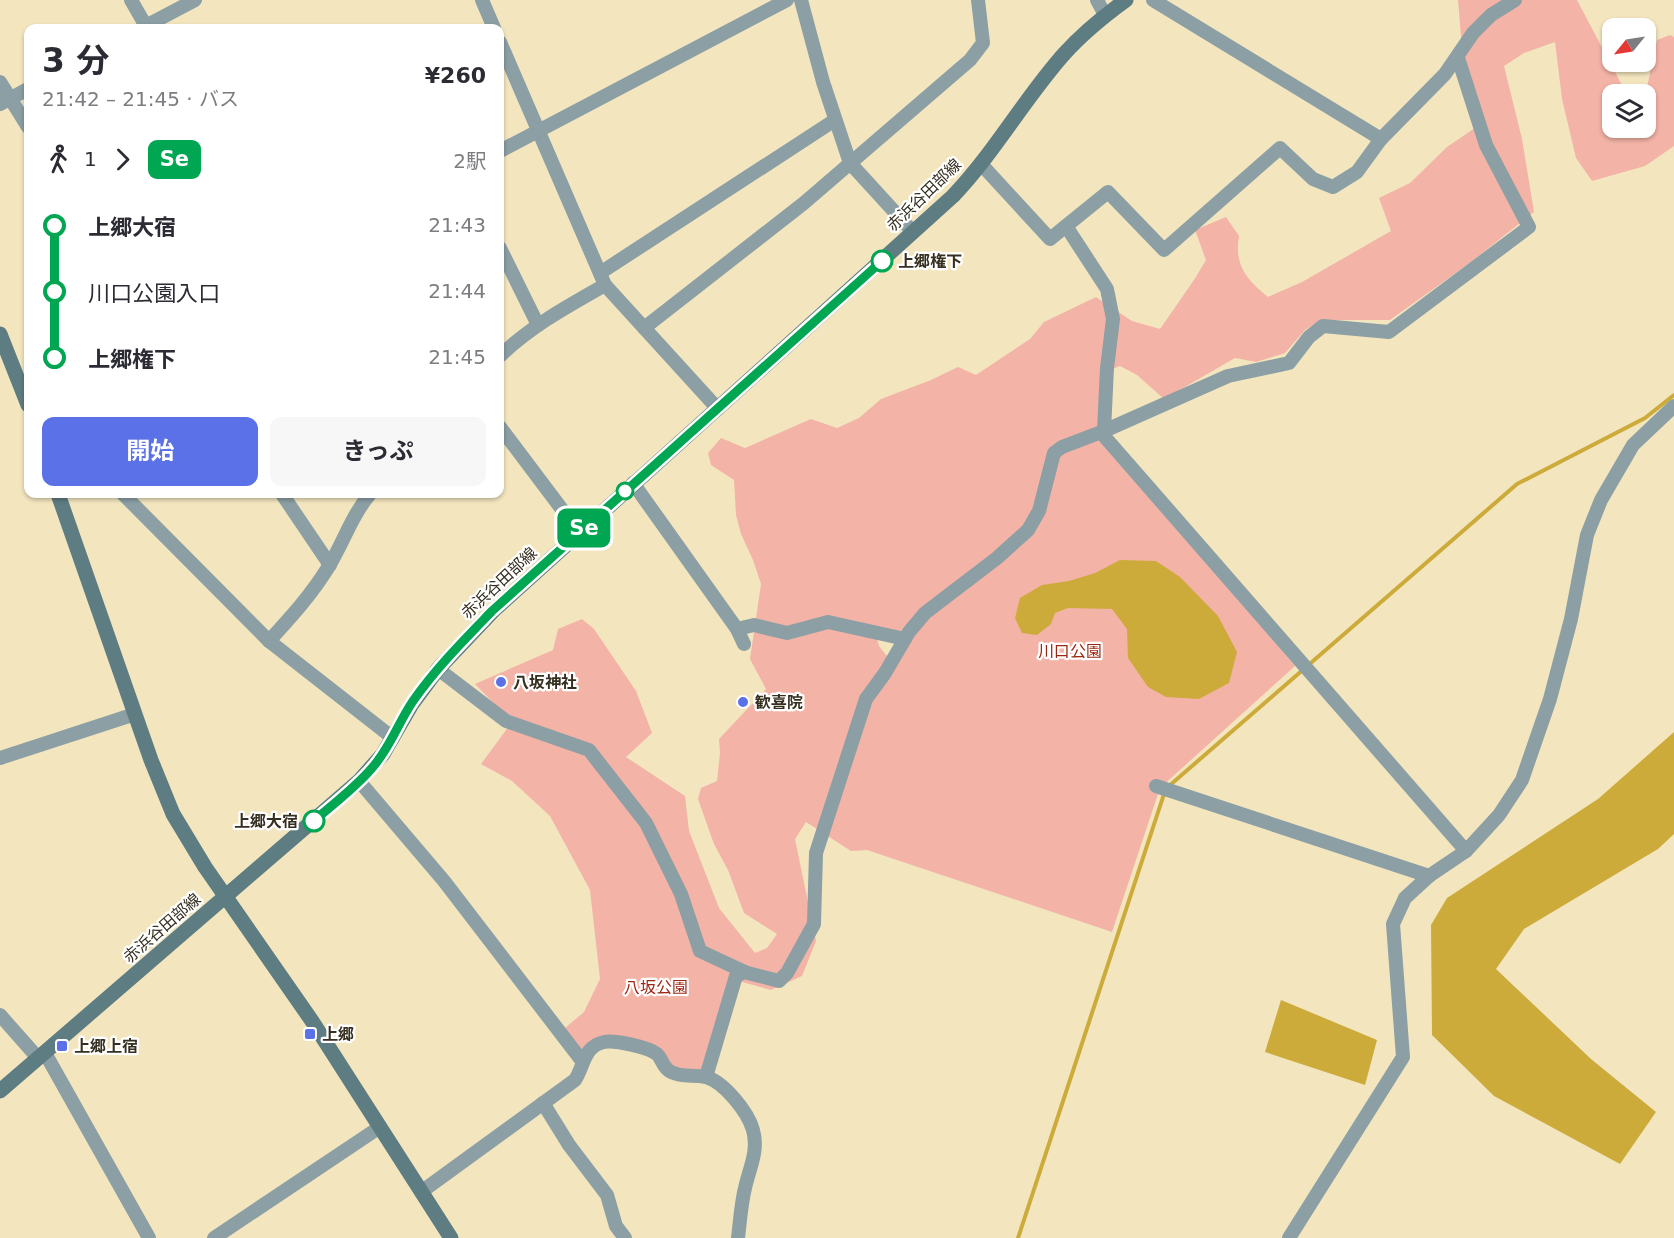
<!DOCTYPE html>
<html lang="ja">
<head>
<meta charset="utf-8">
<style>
	:root { --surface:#fff; --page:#f7f7f7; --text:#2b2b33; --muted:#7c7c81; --accent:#5a71e8 }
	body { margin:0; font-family:"DejaVu Sans","Noto Sans JP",sans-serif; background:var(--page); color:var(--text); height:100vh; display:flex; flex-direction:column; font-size:22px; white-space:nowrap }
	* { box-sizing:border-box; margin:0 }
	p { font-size:20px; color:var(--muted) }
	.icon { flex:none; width:33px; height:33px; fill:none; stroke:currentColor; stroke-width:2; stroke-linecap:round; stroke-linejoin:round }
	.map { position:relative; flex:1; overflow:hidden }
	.details { position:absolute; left:24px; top:24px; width:480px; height:474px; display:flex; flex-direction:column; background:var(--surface); border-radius:12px; box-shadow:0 2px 4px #0004 }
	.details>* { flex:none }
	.badge { padding:0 12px; border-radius:9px; font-size:21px; line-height:39px }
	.needle { width:39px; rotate:240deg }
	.controls { position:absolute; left:1602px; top:18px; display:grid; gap:12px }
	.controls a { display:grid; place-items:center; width:54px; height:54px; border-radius:12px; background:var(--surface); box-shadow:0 2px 4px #0004; font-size:30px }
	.map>.badge { position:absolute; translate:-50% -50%; box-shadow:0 0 0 3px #fff }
	.legs { display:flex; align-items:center; gap:9px; height:66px; padding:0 18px; font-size:20px }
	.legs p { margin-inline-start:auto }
	.summary { display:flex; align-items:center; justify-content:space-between; height:102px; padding:0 18px }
	h1 { font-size:33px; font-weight:700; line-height:45px }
	.button { display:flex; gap:12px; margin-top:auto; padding:12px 18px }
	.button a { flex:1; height:69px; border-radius:12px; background:var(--accent); color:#fff; font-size:24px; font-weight:700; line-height:69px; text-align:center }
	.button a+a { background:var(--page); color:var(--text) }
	ul { padding:0 18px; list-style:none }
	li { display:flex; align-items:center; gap:21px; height:66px; font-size:22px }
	li i { display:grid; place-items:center; width:9px; height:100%; margin:0 8px; background:currentColor }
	li i::after { content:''; width:15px; height:15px; margin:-8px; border:4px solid; border-radius:50%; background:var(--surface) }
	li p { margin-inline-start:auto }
	li:first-child i { background:linear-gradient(#0000 50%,currentColor 0) }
	li:last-child i { background:linear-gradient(currentColor 50%,#0000 0) }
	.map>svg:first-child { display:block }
	.green { fill:#f3b3a6; fill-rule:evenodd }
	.water { fill:#cdab3b }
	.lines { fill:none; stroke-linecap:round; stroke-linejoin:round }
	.stream { stroke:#cdab3b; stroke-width:4 }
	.street { stroke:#8b9fa4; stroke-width:14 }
	.secondary { stroke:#5e7d83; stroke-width:15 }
	.line-1-casing { stroke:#fff; stroke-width:14 }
	.line-1 { stroke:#00a651; stroke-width:9 }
	.stop-1-dot { fill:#fff; stroke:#00a651; stroke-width:3 }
	.poi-dot { fill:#5a71e8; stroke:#fff; stroke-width:2 }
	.labels { text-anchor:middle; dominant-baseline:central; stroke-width:4.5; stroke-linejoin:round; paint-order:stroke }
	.street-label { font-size:16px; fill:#352f20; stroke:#fff }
	.stop-label { font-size:16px; font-weight:bold; fill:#352f20; stroke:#fff; text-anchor:start }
	.park-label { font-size:16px; fill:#9c2715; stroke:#fff }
	.poi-label { font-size:16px; font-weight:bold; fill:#352f20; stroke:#fff; text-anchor:start }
</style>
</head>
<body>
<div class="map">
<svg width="1674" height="1238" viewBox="0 0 1674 1238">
	<rect width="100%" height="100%" fill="#f3e6bf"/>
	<path class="green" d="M1458 0H1577L1625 91 1646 92 1657 40 1670 35 1674 37V146L1645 166 1592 181 1576 158 1562 99 1555 42 1524 53 1504 66 1522 139 1534 212 1471 262 1390 320H1321L1305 330 1285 353 1256 362 1235 358 1164 399 1137 375 1120 366 1107 371 1098 433 1295 666 1160 788 1112 932 867 850 851 851 806 822 795 839 816 941 802 976 771 990 735 980 706 1077 680 1076 636 1041 581 1051 565 1028 584 1012 600 979 590 890 550 816 512 781 481 764 512 722 475 684 553 650 558 629 582 619 594 629 636 691 652 733 626 757 685 796 689 831 719 908 755 953 767 948 777 934 744 913 728 870 714 844 698 799 701 788 717 781 720 753 719 739 766 689 750 659 761 584 753 560 741 534 736 515 734 480 711 465 708 453 721 438 745 448 811 419 837 428 859 418 881 399 931 380 958 367 976 375 1030 339 1044 322 1096 297 1132 321 1160 329 1194 280 1206 260 1195 230 1226 217 1239 236C1234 265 1246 279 1268 297L1302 282 1391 231 1379 198 1410 183 1447 147 1485 121 1463 59ZM1612 94H1646V128H1612ZM875 630 908 633 891 661 879 646Z"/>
	<g class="water">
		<polygon points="1120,560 1156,561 1180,577 1218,616 1237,652 1229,683 1199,699 1166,697 1148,687 1128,658 1127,629 1112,609 1068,608 1055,613 1051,624 1037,635 1022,633 1015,618 1020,598 1042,585 1069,581 1095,573"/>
		<polygon points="1674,732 1674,834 1658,849 1524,929 1496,969 1591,1059 1656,1112 1620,1164 1494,1096 1432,1035 1431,925 1447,898 1598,799"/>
		<polygon points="1281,1000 1377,1040 1365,1085 1265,1052"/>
	</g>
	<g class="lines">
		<g class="stream">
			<polyline points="1169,786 1517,484 1645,418 1674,395"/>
			<polyline points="1018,1238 1164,794"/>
		</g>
		<g class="street">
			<polyline points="131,0 147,28"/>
			<polyline points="482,0 494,28"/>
			<polyline points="801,0 823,82 850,163 913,232"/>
			<polyline points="1097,0 1105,15"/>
			<polyline points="1153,0 1381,139"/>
			<polyline points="142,28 195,0"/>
			<polyline points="500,42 605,285 718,409"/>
			<polyline points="1458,58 1486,145 1529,227 1389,332 1323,326 1309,337 1289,363 1228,376 1104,431 1104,436 1466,851"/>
			<polyline points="0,82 28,127"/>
			<polyline points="0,104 28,89"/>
			<polyline points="500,151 787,0"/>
			<polyline points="981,164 1050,239 1108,192 1164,250 1280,148 1313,179 1333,187 1357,172 1381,139 1445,74 1473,33 1491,15 1515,0"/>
			<polyline points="500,248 538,325"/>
			<polyline points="600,273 835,120"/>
			<polyline points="644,328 804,203 970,60 983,43 978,0"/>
			<path d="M500 356C531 326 568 306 605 285"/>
			<polyline points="500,427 579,532"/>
			<polyline points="633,483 737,629 744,644"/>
			<polyline points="123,494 269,641 393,738"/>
			<polyline points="282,494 330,565"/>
			<polyline points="737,629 754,625 787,633 828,622 905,639"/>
			<path d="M269 641C291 617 312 594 329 566 344 541 352 515 370 494"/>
			<polyline points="438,669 506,721 589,750 646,823 681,894 700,951 745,972"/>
			<polyline points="0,758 135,714"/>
			<polyline points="359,781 444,881 582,1061"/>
			<polyline points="1156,786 1429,876"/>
			<polyline points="0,1015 38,1058"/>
			<polyline points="45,1053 149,1238"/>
			<polyline points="706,1077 736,976 744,972 779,981 787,973 814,924 816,853 866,699 885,673 909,632 925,613 997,558 1028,530 1039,511 1054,453 1062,447 1104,431 1107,368 1113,319 1107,289 1066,226"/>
			<polyline points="543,1103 569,1145 607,1195 616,1226 625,1238"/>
			<path d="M421 1192 575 1080C584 1066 584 1046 604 1042 615 1040 648 1047 657 1054 663 1060 662 1067 671 1072 683 1078 693 1074 706 1077 724 1082 748 1112 753 1130 759 1151 749 1169 745 1188 741 1204 740 1222 738 1238"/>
			<polyline points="214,1238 380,1127"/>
			<polyline points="1289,1238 1403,1057 1393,924 1405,898 1429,876 1466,851 1499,815 1522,780 1550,699 1571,619 1587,535 1601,500 1633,445 1674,406"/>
		</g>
		<g class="secondary">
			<polyline points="0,334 28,405"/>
			<polyline points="58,494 151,760 173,814 205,867 312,1021 451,1238"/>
			<path d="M0 1091 359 781 383 754 412 704 438 669 493 611 953 196C995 152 1024 99 1064 54 1083 33 1104 16 1126 0"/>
		</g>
	</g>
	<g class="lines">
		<g class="line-1-casing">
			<path id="line-1" d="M314 821C333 804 355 788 372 768 390 748 398 723 413 701 436 668 464 640 492 611L882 261"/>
		</g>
		<use href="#line-1" class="line-1"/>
	</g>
	<g class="stop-1-dot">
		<circle cx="882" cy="261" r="10"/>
		<circle cx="625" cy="491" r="8"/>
		<circle cx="314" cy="821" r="10"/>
	</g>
	<g class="poi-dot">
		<circle cx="501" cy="682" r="6"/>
		<circle cx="743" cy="702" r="6"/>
		<rect x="304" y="1028" width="12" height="12" rx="3"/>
		<rect x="56" y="1040" width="12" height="12" rx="3"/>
	</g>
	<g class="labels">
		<g class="street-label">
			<text transform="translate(924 195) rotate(-44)">赤浜谷田部線</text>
			<text transform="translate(499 583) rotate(-43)">赤浜谷田部線</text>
			<text transform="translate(162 928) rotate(-41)">赤浜谷田部線</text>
		</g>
		<g class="stop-label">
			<text x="898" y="261">上郷権下</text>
			<text x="298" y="821" text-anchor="end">上郷大宿</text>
		</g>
		<g class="park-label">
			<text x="1070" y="651">川口公園</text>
			<text x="656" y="987">八坂公園</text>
		</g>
		<g class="poi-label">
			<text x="513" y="682">八坂神社</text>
			<text x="755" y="702">歓喜院</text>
			<text x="322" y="1034">上郷</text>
			<text x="74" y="1046">上郷上宿</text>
		</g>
	</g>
</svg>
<div class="controls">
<a><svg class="needle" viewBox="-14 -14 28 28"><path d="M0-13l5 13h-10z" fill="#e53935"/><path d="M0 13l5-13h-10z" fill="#7c7c81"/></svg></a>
<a><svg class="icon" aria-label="layers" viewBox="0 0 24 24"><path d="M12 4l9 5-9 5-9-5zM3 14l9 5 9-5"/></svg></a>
</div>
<b class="badge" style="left:584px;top:528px;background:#00a651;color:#fff">Se</b>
<section class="details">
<div class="summary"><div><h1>3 分</h1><p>21:42 – 21:45 · バス</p></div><b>¥260</b></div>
<div class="legs"><svg class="icon" aria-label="walk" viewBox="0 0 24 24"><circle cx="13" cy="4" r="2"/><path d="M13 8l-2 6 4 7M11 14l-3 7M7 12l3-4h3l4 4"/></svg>1<svg class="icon" aria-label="forward" viewBox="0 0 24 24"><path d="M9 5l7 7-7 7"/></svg><b class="badge" style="background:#00a651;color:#fff">Se</b><p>2駅</p></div>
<ul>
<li><i style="color:#00a651"></i><b>上郷大宿</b><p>21:43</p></li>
<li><i style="color:#00a651"></i><span>川口公園入口</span><p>21:44</p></li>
<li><i style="color:#00a651"></i><b>上郷権下</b><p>21:45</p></li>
</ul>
<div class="button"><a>開始</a><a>きっぷ</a></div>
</section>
</div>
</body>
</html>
